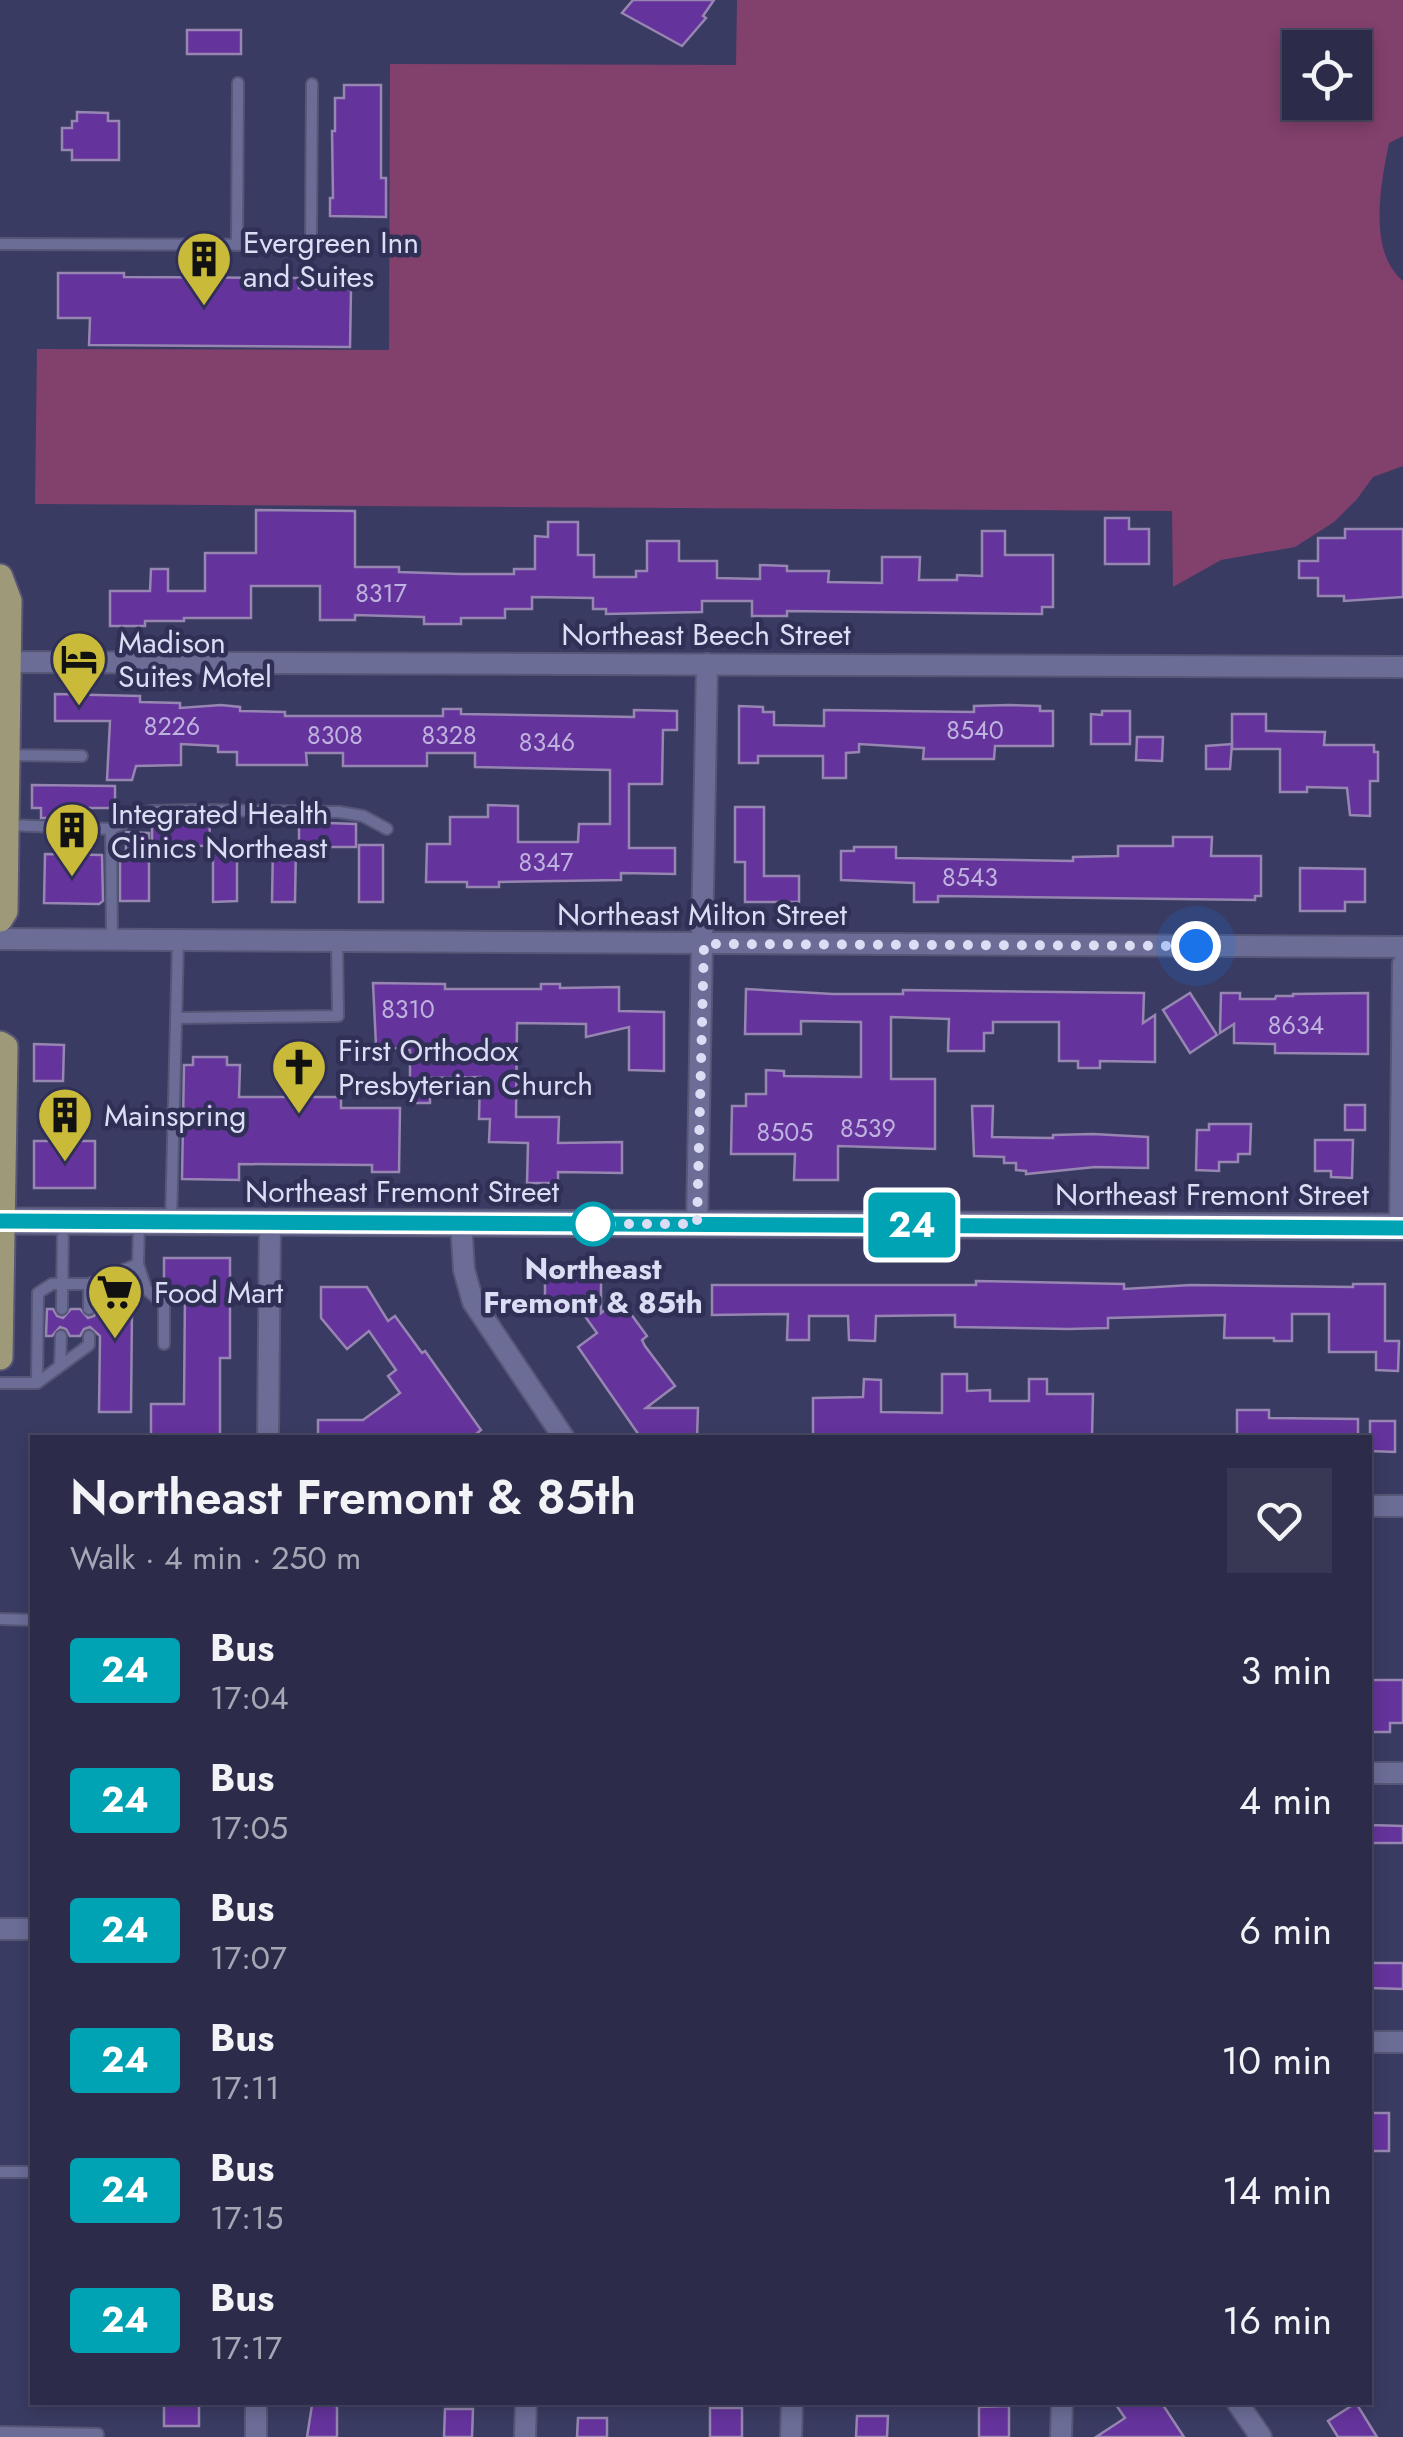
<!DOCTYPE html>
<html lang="en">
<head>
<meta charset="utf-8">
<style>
	:root { --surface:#2c2c4a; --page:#383854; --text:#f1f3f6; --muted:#a6a7b5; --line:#484862 }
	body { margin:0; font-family:Jost,sans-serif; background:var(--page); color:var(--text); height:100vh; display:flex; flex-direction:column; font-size:38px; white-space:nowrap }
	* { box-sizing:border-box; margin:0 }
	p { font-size:32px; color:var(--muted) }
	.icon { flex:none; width:55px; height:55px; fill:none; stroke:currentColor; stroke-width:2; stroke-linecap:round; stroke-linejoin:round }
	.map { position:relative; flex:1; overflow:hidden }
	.sheet { position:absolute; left:30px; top:1435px; width:1342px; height:970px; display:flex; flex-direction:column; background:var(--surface); border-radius:0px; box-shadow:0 5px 15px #0003,0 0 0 2px var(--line) }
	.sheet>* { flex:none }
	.badge { padding:0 20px; border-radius:8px; font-size:35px; line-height:65px }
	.fabs { position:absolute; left:1282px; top:30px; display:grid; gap:20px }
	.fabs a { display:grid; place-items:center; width:90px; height:90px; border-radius:0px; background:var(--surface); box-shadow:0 5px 15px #0003,0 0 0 2px var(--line); font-size:50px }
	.you { position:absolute; width:50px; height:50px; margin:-25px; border:8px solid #fff; border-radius:50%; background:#1a73e8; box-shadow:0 0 0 15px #1a73e833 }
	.map>.badge { position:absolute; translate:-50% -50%; box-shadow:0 0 0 5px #fff }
	.round { display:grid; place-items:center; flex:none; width:105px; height:105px; border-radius:0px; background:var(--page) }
	.summary { display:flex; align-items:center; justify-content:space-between; height:170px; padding:0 40px }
	h1 { font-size:48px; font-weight:600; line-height:75px }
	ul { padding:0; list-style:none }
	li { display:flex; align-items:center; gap:30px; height:130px; padding:0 40px }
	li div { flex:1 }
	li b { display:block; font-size:38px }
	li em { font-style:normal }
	li .badge { min-width:110px; font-weight:700; text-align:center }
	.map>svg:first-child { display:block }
	.green { fill:#82406c; fill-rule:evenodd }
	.building { fill:#65339c; stroke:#9686b1; stroke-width:2.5 }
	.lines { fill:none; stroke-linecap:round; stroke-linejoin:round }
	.lane-casing { stroke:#565676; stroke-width:14 }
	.street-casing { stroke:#565676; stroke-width:24 }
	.secondary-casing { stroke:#565676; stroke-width:29 }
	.primary-casing { stroke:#565676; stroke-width:29 }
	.lane { stroke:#6b6d97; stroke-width:10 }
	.street { stroke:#6b6d97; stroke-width:20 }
	.secondary { stroke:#6b6d97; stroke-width:25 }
	.primary { stroke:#9e9979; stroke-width:25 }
	.line-casing { stroke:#fff; stroke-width:22 }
	.line { stroke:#00a3b4; stroke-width:15 }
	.walk { stroke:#dbddf5; stroke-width:10; stroke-dasharray:0 18 }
	.stop-dot { fill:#fff; stroke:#00a3b4; stroke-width:5 }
	.labels { text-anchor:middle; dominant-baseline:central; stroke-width:9; stroke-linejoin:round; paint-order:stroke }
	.number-label { font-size:25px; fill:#beb2df }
	.poi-label { font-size:30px; fill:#dbddf5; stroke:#303056; text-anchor:start }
	.street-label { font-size:30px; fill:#dbddf5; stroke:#303056 }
	.stop-label { font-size:30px; font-weight:bold; fill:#dbddf5; stroke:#303056 }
</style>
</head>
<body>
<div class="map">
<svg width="1403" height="2437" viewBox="0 0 1403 2437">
	<rect width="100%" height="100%" fill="#3a3b62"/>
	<path class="green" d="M737 0H1403V136L1389 143C1381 183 1367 251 1403 281V466L1373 477 1357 499 1334 522 1295 547 1221 560 1173 587 1172 511 35 504 37 349 389 350 390 64 736 65ZM1300 48H1355V102H1300Z"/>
	<g class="building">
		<polygon points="633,0 714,0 703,16 706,18 682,46 622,13"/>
		<rect x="187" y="30" width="54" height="24"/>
		<polygon points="344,85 381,85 381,178 386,178 386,217 330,216 330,198 333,198 332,131 335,131 335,98 344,98"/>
		<polygon points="77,112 108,113 108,121 119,121 119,160 72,160 72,150 62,150 62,128 72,128 72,121 77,121"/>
		<polygon points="58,273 124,273 124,277 299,278 299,288 351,289 350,347 89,345 90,318 58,318"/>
		<polygon points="256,510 355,511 355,567 399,567 399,572 461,574 514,574 514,569 535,569 535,536 548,537 548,522 578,522 578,555 594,555 594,577 636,577 636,571 647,571 647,541 679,541 679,561 717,561 717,578 760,579 760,565 787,566 787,571 829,571 828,582 882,583 882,557 920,557 919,580 957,580 957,575 982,576 982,531 1005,531 1005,555 1053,555 1053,607 1042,607 1042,614 787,611 787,616 752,616 752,601 702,601 702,612 606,614 606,609 593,609 593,598 532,597 532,609 505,609 505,618 461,618 461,624 424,624 424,617 355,615 355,620 320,620 320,586 251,586 251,618 184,618 184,621 145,621 145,626 110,626 110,591 150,591 151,569 168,569 168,591 205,591 205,553 256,553"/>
		<polygon points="1105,518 1129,518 1129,529 1149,529 1149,564 1105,564"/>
		<polygon points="1345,529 1403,529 1403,597 1344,601 1344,596 1318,596 1318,578 1299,578 1299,561 1318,561 1318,538 1345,538"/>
		<polygon points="55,694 140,696 140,702 180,703 180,708 221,705 240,707 240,711 285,712 285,716 443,716 443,709 461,709 461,714 634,717 634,710 677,711 677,730 663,730 662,784 629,784 629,848 675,848 675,874 621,873 621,880 499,882 499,887 467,887 467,882 426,882 427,844 450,844 450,817 488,817 488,805 518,806 518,842 578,842 579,824 610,824 610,770 475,767 475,753 427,753 427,766 343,766 343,753 306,753 307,765 237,765 237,752 218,752 218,746 181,744 181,765 136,766 132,780 107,780 110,721 55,721"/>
		<polygon points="1009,705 1040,706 1040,711 1053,711 1053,746 995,746 994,759 923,759 924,748 859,744 859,752 846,753 846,778 823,778 823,756 758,756 758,763 739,763 739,706 763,707 763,712 774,712 774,725 824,726 824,710 974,712 974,706"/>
		<polygon points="1102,711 1130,711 1130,744 1091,744 1091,714 1102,715"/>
		<polygon points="1232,714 1266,714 1266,731 1325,732 1324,745 1374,745 1374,752 1378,752 1378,781 1370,781 1370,816 1350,815 1347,788 1307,787 1307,792 1280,792 1280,749 1232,749"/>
		<polygon points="1137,737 1163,737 1162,761 1136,760"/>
		<polygon points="1232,744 1230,769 1206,769 1206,746"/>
		<polygon points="32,785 115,786 115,808 62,808 62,818 41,818 41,808 32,808"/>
		<polygon points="735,807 764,807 764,876 799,876 799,902 745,902 745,862 735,862"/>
		<polygon points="152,822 210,822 209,846 152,845"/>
		<polygon points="299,822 356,824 356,847 299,847"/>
		<polygon points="126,832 149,833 149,901 120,901 120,855 126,855"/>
		<polygon points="1173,837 1212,837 1211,856 1261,856 1261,896 1255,896 1255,900 938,896 938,902 914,902 914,883 841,880 841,851 854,851 854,847 896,847 896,858 1073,861 1073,857 1118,856 1118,846 1173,846"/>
		<polygon points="237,844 237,901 213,902 213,845"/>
		<polygon points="273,844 296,845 295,902 272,902"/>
		<rect x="359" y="845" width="24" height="57"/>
		<polygon points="45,854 102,855 103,901 99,904 44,903"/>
		<polygon points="1300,868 1365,869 1365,902 1345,902 1345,911 1300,911"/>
		<polygon points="373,983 445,984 445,989 541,989 541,984 560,984 560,988 619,987 619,1011 664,1012 664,1071 629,1070 629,1027 586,1037 586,1024 517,1023 516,1117 559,1117 558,1143 622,1142 622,1173 558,1172 558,1183 527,1183 528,1143 489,1142 490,1119 479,1119 480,1077 430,1078 430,1103 410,1103 410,1050 376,1046"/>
		<polygon points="746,989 833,994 903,994 903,990 1144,993 1143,1023 1155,1015 1155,1062 1100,1061 1100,1068 1078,1068 1078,1061 1059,1061 1059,1022 993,1022 993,1033 984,1033 984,1051 948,1051 949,1019 891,1017 891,1079 935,1079 935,1149 838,1146 838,1180 794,1180 795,1154 731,1154 732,1106 746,1106 746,1094 766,1094 766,1070 784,1071 784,1076 861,1077 861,1022 801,1021 801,1034 745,1034"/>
		<polygon points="1190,993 1217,1035 1190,1053 1163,1010"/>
		<polygon points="1221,993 1240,993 1240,999 1275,999 1276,996 1293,996 1293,994 1368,993 1368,1054 1275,1053 1275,1044 1234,1043 1234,1024 1220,1033"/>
		<polygon points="34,1044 64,1045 63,1081 34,1081"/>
		<polygon points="193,1057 227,1057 227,1065 240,1065 239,1097 341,1097 341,1108 400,1108 399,1172 372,1172 372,1165 239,1164 239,1180 182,1179 184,1065 193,1065"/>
		<rect x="1345" y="1105" width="20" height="25"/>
		<polygon points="972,1106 993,1106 992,1137 1053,1138 1053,1135 1093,1134 1148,1137 1148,1168 1095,1167 1026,1174 1026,1171 1016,1170 1016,1163 1004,1163 1004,1157 974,1156"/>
		<polygon points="1209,1124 1251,1124 1250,1154 1238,1154 1238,1162 1219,1162 1219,1171 1196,1170 1197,1130 1209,1130"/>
		<polygon points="1315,1140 1353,1140 1352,1178 1331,1177 1331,1171 1315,1171"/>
		<rect x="34" y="1141" width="61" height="47"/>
		<polygon points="164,1258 230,1258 230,1358 220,1358 220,1438 151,1438 151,1404 184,1404 185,1289 164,1289"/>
		<polygon points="545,1273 601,1273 601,1313 620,1299 647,1336 642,1340 645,1346 675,1386 646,1408 698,1408 697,1438 641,1438 578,1347 597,1333 579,1308 545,1308"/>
		<polygon points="976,1281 1124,1284 1124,1289 1191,1285 1353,1287 1353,1284 1385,1284 1385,1341 1399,1341 1398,1371 1376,1370 1376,1352 1329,1352 1329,1314 1292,1314 1292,1341 1274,1341 1274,1338 1224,1338 1225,1315 1108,1318 1108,1328 1068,1329 955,1327 955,1315 876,1316 875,1341 849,1340 848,1316 809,1316 809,1340 787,1340 788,1314 712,1315 712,1285 976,1285"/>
		<polygon points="321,1287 367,1287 388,1321 395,1316 422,1353 425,1351 481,1430 471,1438 318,1438 318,1420 363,1420 400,1393 388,1376 396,1370 369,1331 347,1349 321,1318"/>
		<polygon points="47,1309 53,1309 57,1316 63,1318 71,1309 80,1309 88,1318 94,1316 98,1309 132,1309 131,1412 99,1412 100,1336 90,1327 84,1329 80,1336 70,1336 66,1329 60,1327 52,1336 46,1336"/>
		<polygon points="942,1374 967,1374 967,1391 990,1390 990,1401 1029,1401 1029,1379 1047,1379 1047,1394 1093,1394 1092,1438 813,1438 813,1398 863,1397 864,1379 881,1380 881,1412 942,1413"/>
		<polygon points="1237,1410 1269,1410 1269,1418 1358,1419 1358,1438 1237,1438"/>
		<polygon points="1370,1421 1395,1421 1395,1452 1370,1451"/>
		<polygon points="1370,1680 1403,1680 1403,1723 1390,1723 1390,1732 1370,1732"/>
		<polygon points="1370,1825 1403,1826 1403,1843 1370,1843"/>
		<polygon points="1370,1963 1403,1963 1403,1989 1370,1988"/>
		<rect x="1370" y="2113" width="19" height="38"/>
		<rect x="164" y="2402" width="35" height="24"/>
		<polygon points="1114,2402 1161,2402 1184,2437 1096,2437 1125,2418"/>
		<polygon points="1356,2403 1377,2437 1338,2437 1328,2421"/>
		<polygon points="312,2405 337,2406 337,2437 307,2437"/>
		<polygon points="1009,2406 1009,2437 979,2437 979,2407"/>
		<rect x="710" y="2408" width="32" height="29"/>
		<polygon points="445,2409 473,2409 472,2437 444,2437"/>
		<polygon points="857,2416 888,2416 887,2437 856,2437"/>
		<polygon points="578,2418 607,2418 607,2437 577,2437"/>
	</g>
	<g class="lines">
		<g class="lane-casing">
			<g id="lane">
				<polyline points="0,244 311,245 312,84"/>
				<polyline points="237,245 238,83"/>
				<polyline points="8,755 82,756"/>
				<polyline points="7,825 111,829 151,811 196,810 339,812 363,816 387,829"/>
				<polyline points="111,829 112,942"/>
				<polyline points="176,1018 338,1016 337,942"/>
				<polyline points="171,1222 178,942"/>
				<polyline points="138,1264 146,1289 164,1305 164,1344"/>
				<polyline points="89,1284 138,1264 139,1223"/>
				<polyline points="62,1309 63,1225"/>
				<polyline points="60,1365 61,1336"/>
				<polyline points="0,1383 37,1383 89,1345 89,1336"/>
				<polyline points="37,1383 38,1293 52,1284 89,1284 89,1309"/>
				<polyline points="0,1619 32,1620"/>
				<polyline points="0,2172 32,2172"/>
				<polyline points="0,2432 98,2434"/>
			</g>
		</g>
		<g class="street-casing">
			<g id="street">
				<polyline points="8,662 1403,667"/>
				<polyline points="0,939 1403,947"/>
				<polyline points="461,1222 464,1270 473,1302 564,1438"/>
				<polyline points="697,1224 707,664"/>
				<polyline points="1400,1227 1403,964"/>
				<polyline points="268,1438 270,1224"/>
				<polyline points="1370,1506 1403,1506"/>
				<polyline points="1370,1773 1403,1773"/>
				<polyline points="0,1929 32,1929"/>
				<polyline points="1370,2042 1403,2042"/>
				<polyline points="1237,2402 1261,2437"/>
				<polyline points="256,2437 256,2402"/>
				<polyline points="525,2437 526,2402"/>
				<polyline points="791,2437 792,2402"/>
				<polyline points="1061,2437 1062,2402"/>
			</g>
		</g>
		<g class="secondary-casing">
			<polyline id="secondary" points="0,1221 1403,1227"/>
		</g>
		<g class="primary-casing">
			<g id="primary">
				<polyline points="0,577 9,601 5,911 0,919"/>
				<polyline points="0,1044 5,1047 0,1357"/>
			</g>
		</g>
		<use href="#lane" class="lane"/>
		<use href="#street" class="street"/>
		<use href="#secondary" class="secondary"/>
		<use href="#primary" class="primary"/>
	</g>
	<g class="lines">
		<g class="line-casing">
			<polyline id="line" points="0,1221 1403,1228"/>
		</g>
		<use href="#line" class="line"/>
		<polyline class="walk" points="593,1224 697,1224 704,944 1196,946"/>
	</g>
	<defs>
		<g id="building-pin" transform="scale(2.875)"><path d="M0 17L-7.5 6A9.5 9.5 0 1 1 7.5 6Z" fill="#caba39" stroke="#303056"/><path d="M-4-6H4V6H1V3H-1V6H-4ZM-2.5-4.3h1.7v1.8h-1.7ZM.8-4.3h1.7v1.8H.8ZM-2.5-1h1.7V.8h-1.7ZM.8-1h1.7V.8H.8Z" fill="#111"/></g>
		<g id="hotel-pin" transform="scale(2.875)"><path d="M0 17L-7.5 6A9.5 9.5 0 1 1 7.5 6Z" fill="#caba39" stroke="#303056"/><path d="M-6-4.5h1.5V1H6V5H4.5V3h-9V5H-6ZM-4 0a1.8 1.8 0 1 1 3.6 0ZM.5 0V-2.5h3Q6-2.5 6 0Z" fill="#111"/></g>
		<g id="church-pin" transform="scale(2.875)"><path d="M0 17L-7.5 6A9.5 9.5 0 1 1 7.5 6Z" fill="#caba39" stroke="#303056"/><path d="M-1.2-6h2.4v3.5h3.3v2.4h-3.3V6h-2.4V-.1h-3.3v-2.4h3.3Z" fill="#111"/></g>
		<g id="supermarket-pin" transform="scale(2.875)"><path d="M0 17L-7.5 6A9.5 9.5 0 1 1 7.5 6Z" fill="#caba39" stroke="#303056"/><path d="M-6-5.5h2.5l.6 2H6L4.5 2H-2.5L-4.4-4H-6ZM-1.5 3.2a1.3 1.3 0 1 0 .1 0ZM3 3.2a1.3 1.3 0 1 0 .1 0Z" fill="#111"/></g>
	</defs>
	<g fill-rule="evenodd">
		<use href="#building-pin" x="204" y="259"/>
		<use href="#hotel-pin" x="79" y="659"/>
		<use href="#building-pin" x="72" y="830"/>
		<use href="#church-pin" x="299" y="1067"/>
		<use href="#building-pin" x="65" y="1115"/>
		<use href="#supermarket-pin" x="115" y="1292"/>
	</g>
	<circle class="stop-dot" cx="593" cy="1224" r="20"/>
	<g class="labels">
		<g class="number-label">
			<text x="381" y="593">8317</text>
			<text x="172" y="726">8226</text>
			<text x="975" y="730">8540</text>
			<text x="335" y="735">8308</text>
			<text x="449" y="735">8328</text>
			<text x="547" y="742">8346</text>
			<text x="546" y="862">8347</text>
			<text x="970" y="877">8543</text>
			<text x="408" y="1009">8310</text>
			<text x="1296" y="1025">8634</text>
			<text x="868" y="1128">8539</text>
			<text x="785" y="1132">8505</text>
		</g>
		<g class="poi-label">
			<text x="243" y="242">Evergreen Inn<tspan x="243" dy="34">and Suites</tspan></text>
			<text x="118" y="642">Madison<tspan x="118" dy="34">Suites Motel</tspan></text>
			<text x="111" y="813">Integrated Health<tspan x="111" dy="34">Clinics Northeast</tspan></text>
			<text x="338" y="1050">First Orthodox<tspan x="338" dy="34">Presbyterian Church</tspan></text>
			<text x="104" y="1115">Mainspring</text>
			<text x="154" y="1292">Food Mart</text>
		</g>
		<g class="street-label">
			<text x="706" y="634">Northeast Beech Street</text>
			<text x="702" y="914">Northeast Milton Street</text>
			<text x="402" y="1191">Northeast Fremont Street</text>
			<text x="1212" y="1194">Northeast Fremont Street</text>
		</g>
		<g class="stop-label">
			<text x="593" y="1268">Northeast<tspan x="593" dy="34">Fremont &amp; 85th</tspan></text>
		</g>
	</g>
</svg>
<div class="fabs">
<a><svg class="icon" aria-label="locate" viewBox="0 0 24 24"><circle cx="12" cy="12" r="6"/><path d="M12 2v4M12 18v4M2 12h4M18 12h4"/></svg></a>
</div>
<div class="you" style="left:1196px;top:946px"></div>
<b class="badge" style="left:912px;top:1225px;background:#00a3b4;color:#fff">24</b>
<section class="sheet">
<div class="summary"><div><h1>Northeast Fremont &amp; 85th</h1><p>Walk · 4 min · 250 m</p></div><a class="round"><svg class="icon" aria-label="heart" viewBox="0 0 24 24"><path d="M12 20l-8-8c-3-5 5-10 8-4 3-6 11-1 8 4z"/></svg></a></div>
<ul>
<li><span class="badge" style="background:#00a3b4;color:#fff">24</span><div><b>Bus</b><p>17:04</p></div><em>3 min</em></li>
<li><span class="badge" style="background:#00a3b4;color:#fff">24</span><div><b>Bus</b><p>17:05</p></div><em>4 min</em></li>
<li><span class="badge" style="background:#00a3b4;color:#fff">24</span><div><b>Bus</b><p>17:07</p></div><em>6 min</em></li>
<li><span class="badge" style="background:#00a3b4;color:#fff">24</span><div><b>Bus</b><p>17:11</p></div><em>10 min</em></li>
<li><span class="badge" style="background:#00a3b4;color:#fff">24</span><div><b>Bus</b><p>17:15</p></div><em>14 min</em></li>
<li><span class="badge" style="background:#00a3b4;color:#fff">24</span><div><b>Bus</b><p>17:17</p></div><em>16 min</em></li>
</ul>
</section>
</div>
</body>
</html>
